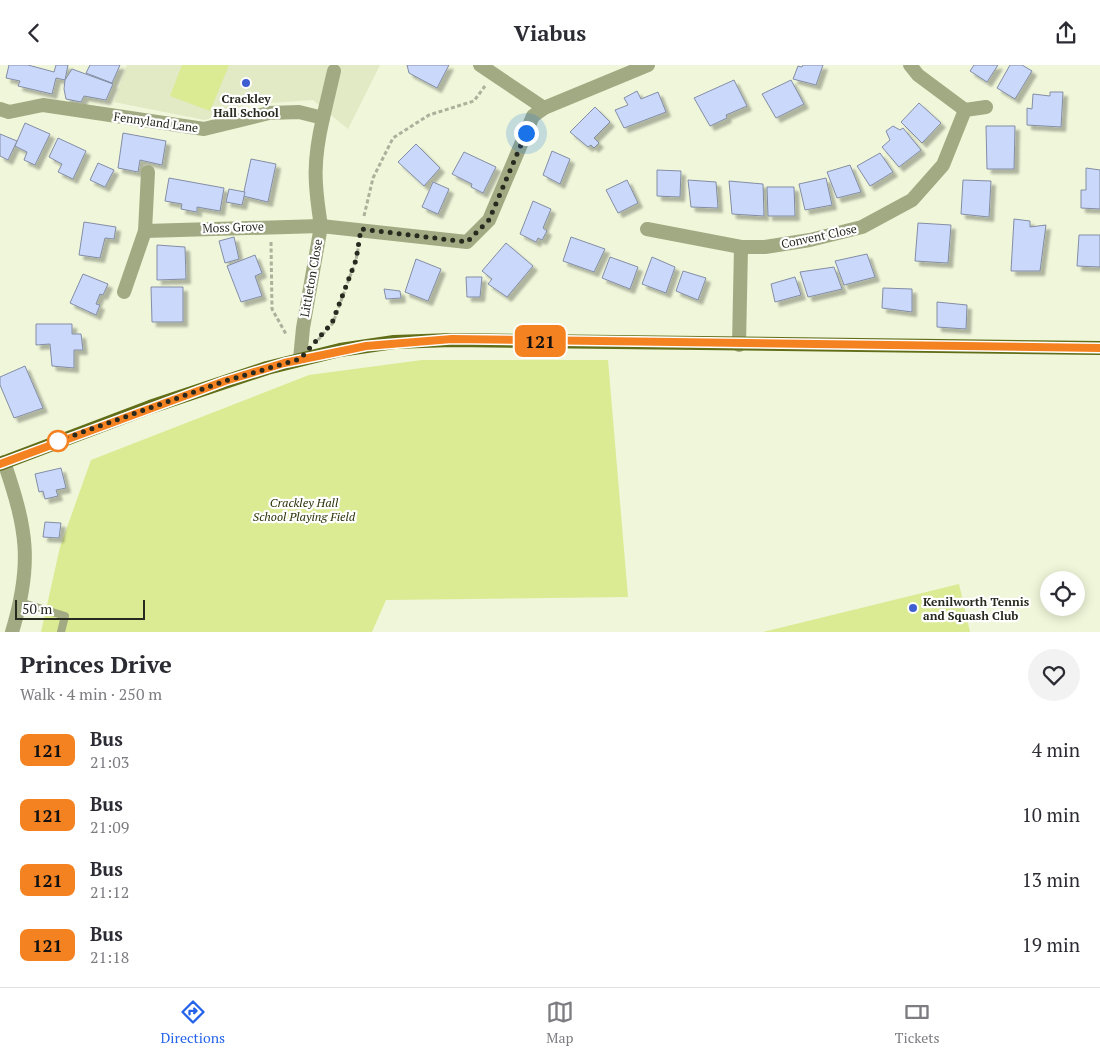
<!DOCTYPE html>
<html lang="en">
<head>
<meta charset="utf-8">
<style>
	:root { --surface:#fff; --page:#f2f2f3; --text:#2b2b33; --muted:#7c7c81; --line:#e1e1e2; --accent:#2563eb }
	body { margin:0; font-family:"PT Serif",serif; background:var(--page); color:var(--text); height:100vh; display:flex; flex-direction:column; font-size:19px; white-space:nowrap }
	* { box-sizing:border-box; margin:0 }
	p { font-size:16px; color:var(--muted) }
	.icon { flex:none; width:28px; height:28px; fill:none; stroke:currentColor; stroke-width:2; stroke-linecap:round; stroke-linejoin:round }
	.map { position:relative; height:567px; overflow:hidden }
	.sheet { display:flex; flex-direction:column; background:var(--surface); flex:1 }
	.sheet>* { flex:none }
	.badge { padding:0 10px; border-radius:8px; font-size:18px; line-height:32px }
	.controls { position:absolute; left:1040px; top:506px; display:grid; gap:10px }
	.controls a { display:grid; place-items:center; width:45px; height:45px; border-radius:50%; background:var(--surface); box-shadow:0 2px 12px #0003; font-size:25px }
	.scale { position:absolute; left:15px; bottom:12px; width:130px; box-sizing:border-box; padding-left:5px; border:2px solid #282a20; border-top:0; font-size:14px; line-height:18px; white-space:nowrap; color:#282a20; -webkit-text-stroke:4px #fff; paint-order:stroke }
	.you { position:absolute; width:25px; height:25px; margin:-12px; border:4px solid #fff; border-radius:50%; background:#1a73e8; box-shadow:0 0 0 8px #1a73e833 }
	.map>.badge { position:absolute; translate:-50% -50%; box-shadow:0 0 0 2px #fff }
	.round { display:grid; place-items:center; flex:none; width:52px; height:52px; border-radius:26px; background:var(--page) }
	.overview { display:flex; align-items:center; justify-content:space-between; height:85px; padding:0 20px }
	h1 { font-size:24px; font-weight:600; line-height:38px }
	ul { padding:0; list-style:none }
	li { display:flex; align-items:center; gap:15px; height:65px; padding:0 20px }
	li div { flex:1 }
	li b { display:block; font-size:19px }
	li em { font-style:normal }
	li .badge { min-width:55px; font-weight:700; text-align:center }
	header { display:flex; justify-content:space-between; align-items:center; height:65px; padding:0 20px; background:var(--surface); font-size:22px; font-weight:600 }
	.menu { display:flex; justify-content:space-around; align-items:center; height:70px; border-top:1px solid var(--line); background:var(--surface); font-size:14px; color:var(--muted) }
	.menu a { display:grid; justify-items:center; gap:2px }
	.menu .active { color:var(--accent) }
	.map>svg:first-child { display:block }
	.built { fill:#e1e9c5 }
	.green { fill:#daeb93 }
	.building { fill:#cad8fb; stroke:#838da5; filter:url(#shadow) }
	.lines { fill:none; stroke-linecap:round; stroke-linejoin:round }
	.path { stroke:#acb19b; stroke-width:3; stroke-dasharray:4 2.5; stroke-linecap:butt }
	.service { stroke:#a1aa82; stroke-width:8 }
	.minor { stroke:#a1aa82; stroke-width:14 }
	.primary { stroke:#616d17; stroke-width:14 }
	.line-casing { stroke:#fff; stroke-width:11 }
	.line { stroke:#f58220; stroke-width:8 }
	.walk { stroke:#282a20; stroke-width:5; stroke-dasharray:0 9 }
	.poi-dot { fill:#3f5ed1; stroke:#fff; stroke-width:2 }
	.stop-dot { fill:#fff; stroke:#f58220; stroke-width:2.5 }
	.labels { text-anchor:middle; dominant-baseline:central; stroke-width:4.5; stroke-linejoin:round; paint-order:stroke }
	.poi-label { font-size:12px; font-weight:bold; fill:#282a20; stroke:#fff }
	.street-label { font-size:12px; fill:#282a20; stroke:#fff }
	.park-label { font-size:12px; font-style:italic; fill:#2c3308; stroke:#fff }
</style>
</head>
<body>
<header><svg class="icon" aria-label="back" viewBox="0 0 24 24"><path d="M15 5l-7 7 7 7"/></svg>Viabus<svg class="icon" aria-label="share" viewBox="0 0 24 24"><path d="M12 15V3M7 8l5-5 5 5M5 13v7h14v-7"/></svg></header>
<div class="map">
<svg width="1100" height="567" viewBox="0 0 1100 567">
	<defs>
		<filter id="shadow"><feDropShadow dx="4.5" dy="4.5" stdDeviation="1" flood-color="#0004"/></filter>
	</defs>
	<rect width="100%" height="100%" fill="#eff6d9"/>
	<polygon class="built" points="127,0 380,0 348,64 313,35 244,40 205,55 114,37"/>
	<g class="green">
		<polygon points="182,0 229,0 210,46 170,31"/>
		<polygon points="422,295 608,295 628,532 386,535 372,567 41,567 60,482 91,395 309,310"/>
		<polygon points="959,519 970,567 763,567"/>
	</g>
	<g class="building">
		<polygon points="9,0 28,0 54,7 56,0 68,0 65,15 56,13 52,29 18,21 20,16 6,13"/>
		<polygon points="90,0 120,0 112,18 86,8"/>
		<polygon points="407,0 449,0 437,23 409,8"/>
		<polygon points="803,0 823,0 816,20 793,14 798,1 802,2"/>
		<polygon points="974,0 998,0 987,17 970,6"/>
		<polygon points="1010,0 1022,0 1032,6 1015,34 997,23"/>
		<polygon points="72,4 113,19 106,35 84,31 81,37 66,34 64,24 65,15"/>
		<polygon points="734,15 747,41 726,50 727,53 710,61 694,33"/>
		<polygon points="791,15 804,39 776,53 762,29"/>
		<polygon points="637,26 641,34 658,27 666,47 624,63 615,45 628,40 624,33"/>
		<polygon points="1050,27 1063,27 1061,62 1027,60 1027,43 1032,44 1033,29 1050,31"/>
		<polygon points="919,38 941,58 922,78 901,57"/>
		<polygon points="595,42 610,57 594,73 599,78 594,83 591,80 588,82 570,67"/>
		<polygon points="25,58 50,69 35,100 24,95 27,87 15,81"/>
		<polygon points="893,61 900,65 903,63 921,85 899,102 882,82 890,75 886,66"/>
		<polygon points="986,61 1015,61 1014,104 987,104"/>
		<polygon points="123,68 166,76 162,100 140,95 138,107 118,103"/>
		<polygon points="0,69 17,76 8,95 0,91"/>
		<polygon points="58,73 86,86 73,114 58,107 62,99 49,92"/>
		<polygon points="416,79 440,103 424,121 398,97"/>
		<polygon points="552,86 570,94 560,119 543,110"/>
		<polygon points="464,87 496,102 483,128 471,122 472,119 452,109"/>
		<polygon points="880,88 893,107 870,121 857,101"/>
		<polygon points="251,94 276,99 268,137 243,131"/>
		<polygon points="98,98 114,105 105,122 90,115"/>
		<polygon points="850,100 861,127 837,133 827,107"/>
		<polygon points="1086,103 1100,105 1100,144 1081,143 1081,125 1086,125"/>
		<polygon points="657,105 681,106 680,132 657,131"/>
		<polygon points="169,113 224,123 220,146 197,142 197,147 181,144 182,139 165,136"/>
		<polygon points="826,113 832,140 805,145 799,119"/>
		<polygon points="627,115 638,138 618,148 606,125"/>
		<polygon points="688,115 716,117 718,143 691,142"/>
		<polygon points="963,115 991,116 989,152 961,149"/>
		<polygon points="729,116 763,119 764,151 732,149"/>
		<polygon points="433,117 449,124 438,149 422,142"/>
		<polygon points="767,122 794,122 795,151 768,151"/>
		<polygon points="229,124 245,127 242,140 226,137"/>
		<polygon points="533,136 551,144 543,163 547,166 542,175 538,173 536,177 520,169"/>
		<polygon points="1014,154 1030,156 1030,162 1046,160 1040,206 1011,206"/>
		<polygon points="84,157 116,162 114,174 105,173 100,193 79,190"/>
		<polygon points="918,158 951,160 948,198 915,196"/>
		<polygon points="1079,170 1100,170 1100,202 1077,201"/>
		<polygon points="234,172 239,194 225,198 219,176"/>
		<polygon points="571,172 605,184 594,207 563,196"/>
		<polygon points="506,178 533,201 507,232 488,219 492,214 482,206"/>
		<polygon points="157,180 185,182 186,214 157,215"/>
		<polygon points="867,189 875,212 844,220 835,196"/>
		<polygon points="255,190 262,208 255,211 262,231 241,237 227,201"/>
		<polygon points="610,192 638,202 630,224 602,213"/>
		<polygon points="652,192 675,202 666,228 642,219"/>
		<polygon points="416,194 441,204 428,236 405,227"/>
		<polygon points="834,202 842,224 808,232 800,207"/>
		<polygon points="683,206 706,213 698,235 676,226"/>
		<polygon points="83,209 108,219 103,230 100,229 96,239 100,240 96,250 70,238"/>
		<polygon points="466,212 482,212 480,232 467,232"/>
		<polygon points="795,212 801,230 775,237 771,219"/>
		<polygon points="151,222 183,222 183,257 152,257"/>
		<polygon points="883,223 912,224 912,247 882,243"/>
		<polygon points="384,224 400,226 401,233 386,234"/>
		<polygon points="937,237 967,240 966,264 937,262"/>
		<polygon points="36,259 72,259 72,269 81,269 83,285 74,285 74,303 52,301 50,279 36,280"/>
		<polygon points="25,301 43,343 14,353 0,320 0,312"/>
		<polygon points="61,403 66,423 56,425 58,431 45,434 43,426 39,427 35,409"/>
		<polygon points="45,457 61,458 59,473 43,472"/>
	</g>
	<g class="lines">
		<g class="path">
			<polyline points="364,151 373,113 393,73 429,50 474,36 485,21"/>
			<polyline points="271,177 272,244 286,269"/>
			<polyline points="318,275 333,258 356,195 359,179"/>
		</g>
		<polyline class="service" points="20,537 65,551 61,567"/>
		<g class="minor">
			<polyline points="480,0 544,43"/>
			<polyline points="910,0 918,10 965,45"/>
			<path d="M0 44 9 47 43 40 204 64 269 48 299 47 323 53C313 96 314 117 321 161L145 166"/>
			<polyline points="323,53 334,6"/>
			<polyline points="647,164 741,182 765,182 810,175 862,162 912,135 943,100 965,45 986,42"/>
			<polyline points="124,227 145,166 148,107"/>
			<polyline points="739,280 741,182"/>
			<polyline points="300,294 303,263 321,161 467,177 489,155 533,51 544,43 648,0"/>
			<path d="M4 397C27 464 33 498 12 567"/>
		</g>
		<polyline class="primary" points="0,399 150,342 267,303 340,285 394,277 452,275 1100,283"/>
	</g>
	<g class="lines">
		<g class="line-casing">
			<polyline id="line" points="0,399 225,316 284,298 366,281 452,274 1100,283"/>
		</g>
		<use href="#line" class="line"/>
		<polyline class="walk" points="58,376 225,316 300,294 332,258 356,195 361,164 467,177 489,155 526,68"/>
	</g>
	<g class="poi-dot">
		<circle cx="246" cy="18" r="5"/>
		<circle cx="913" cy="543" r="5"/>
	</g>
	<circle class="stop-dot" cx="58" cy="376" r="10"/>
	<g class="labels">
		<g class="poi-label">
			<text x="246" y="33">Crackley<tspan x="246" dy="14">Hall School</tspan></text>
			<text x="923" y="536" text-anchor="start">Kenilworth Tennis<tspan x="923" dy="14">and Squash Club</tspan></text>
		</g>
		<g class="street-label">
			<text transform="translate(156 57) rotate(8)">Fennyland Lane</text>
			<text transform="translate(233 162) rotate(-2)">Moss Grove</text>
			<text transform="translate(819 171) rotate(-12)">Convent Close</text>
			<text transform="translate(311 213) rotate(-80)">Littleton Close</text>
		</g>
		<g class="park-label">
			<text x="304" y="437">Crackley Hall<tspan x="304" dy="14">School Playing Field</tspan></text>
		</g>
	</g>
</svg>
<div class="controls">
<a><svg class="icon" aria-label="locate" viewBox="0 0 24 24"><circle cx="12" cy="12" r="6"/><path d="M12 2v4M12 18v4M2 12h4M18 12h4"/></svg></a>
</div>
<div class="scale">50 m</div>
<div class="you" style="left:526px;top:68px"></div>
<b class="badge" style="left:540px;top:276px;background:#f58220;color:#111">121</b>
</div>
<section class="sheet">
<div class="overview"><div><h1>Princes Drive</h1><p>Walk · 4 min · 250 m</p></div><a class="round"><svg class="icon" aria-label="heart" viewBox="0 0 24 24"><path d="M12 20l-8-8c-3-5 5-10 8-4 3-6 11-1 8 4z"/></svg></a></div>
<ul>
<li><span class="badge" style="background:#f58220;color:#111">121</span><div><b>Bus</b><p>21:03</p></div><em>4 min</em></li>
<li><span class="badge" style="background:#f58220;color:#111">121</span><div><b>Bus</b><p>21:09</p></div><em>10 min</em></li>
<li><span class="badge" style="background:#f58220;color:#111">121</span><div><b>Bus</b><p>21:12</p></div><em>13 min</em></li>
<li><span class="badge" style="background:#f58220;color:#111">121</span><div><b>Bus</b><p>21:18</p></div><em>19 min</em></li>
</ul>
</section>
<nav class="menu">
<a class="active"><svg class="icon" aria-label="directions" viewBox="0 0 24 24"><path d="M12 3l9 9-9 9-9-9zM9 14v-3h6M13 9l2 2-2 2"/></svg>Directions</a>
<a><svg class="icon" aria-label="map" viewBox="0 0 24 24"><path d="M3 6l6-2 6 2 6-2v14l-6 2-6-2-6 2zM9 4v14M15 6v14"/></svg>Map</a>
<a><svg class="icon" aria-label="tickets" viewBox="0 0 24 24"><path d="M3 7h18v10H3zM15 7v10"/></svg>Tickets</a>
</nav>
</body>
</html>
